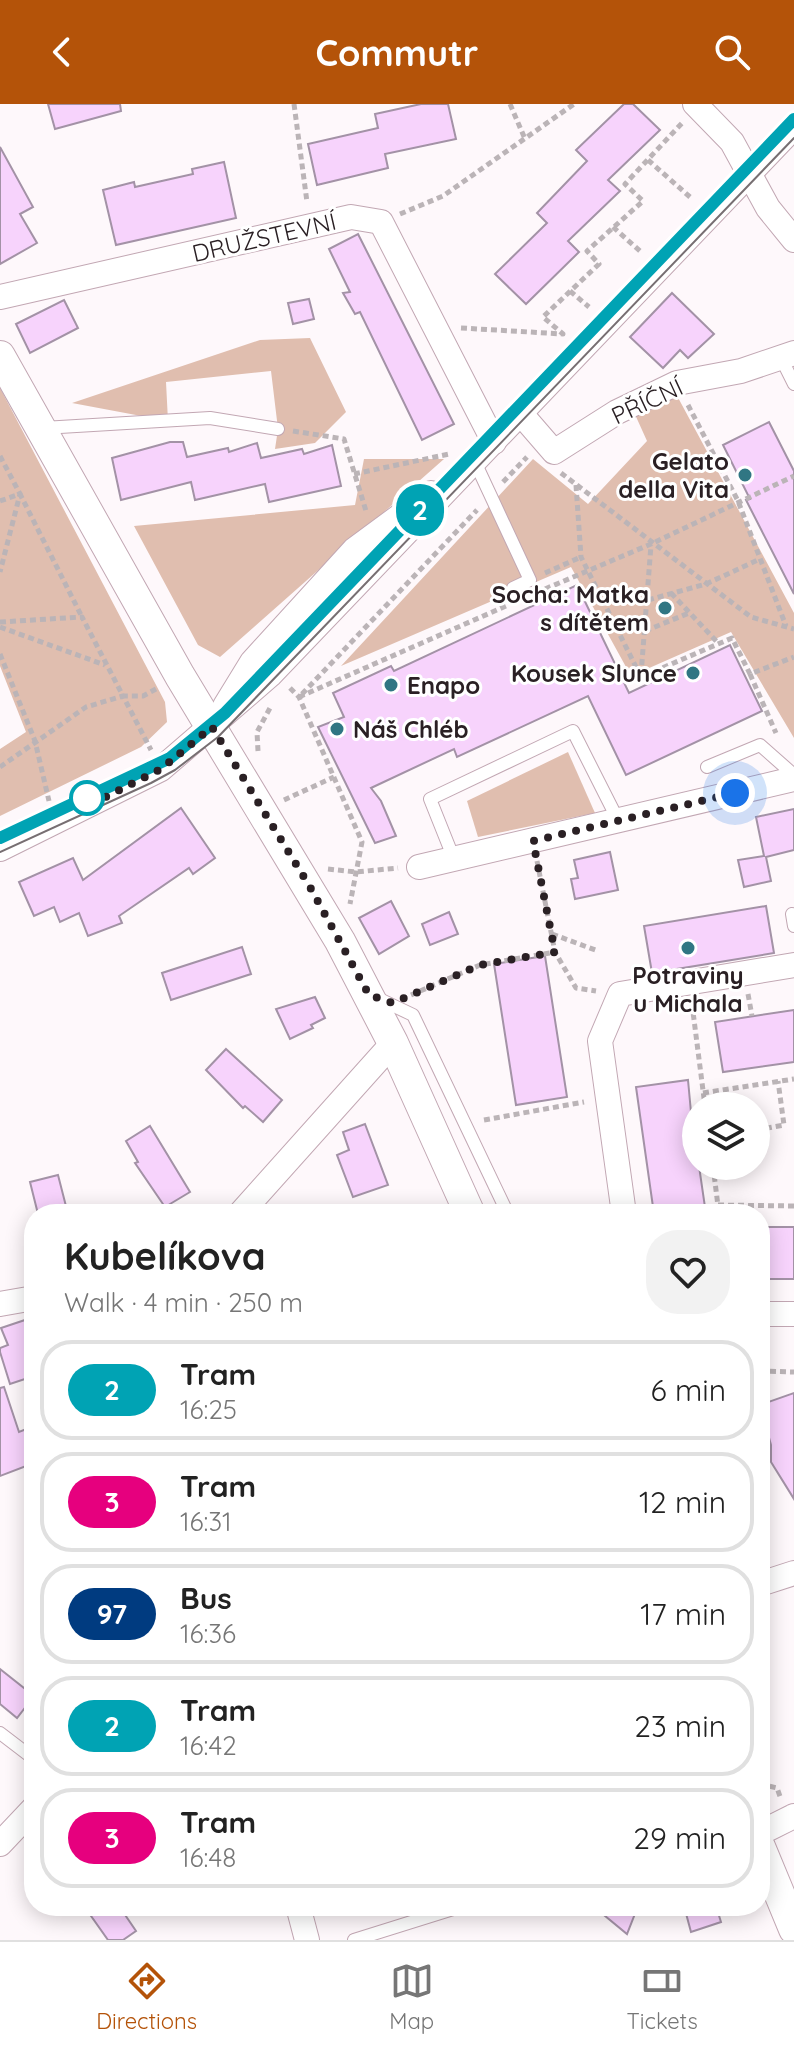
<!DOCTYPE html>
<html lang="en">
<head>
<meta charset="utf-8">
<style>
	:root { --surface:#fff; --page:#f2f2f2; --text:#222; --muted:#767676; --line:#e0e0e0; --accent:#b45309 }
	body { margin:0; font-family:Quicksand,sans-serif; background:var(--page); color:var(--text); height:100vh; display:flex; flex-direction:column; font-size:30px; white-space:nowrap }
	* { box-sizing:border-box; margin:0 }
	p { font-size:26px; color:var(--muted) }
	.icon { flex:none; width:44px; height:44px; fill:none; stroke:currentColor; stroke-width:2; stroke-linecap:round; stroke-linejoin:round }
	.map { position:relative; flex:1; overflow:hidden }
	.side { position:absolute; left:24px; top:1100px; width:746px; height:712px; display:flex; flex-direction:column; background:var(--surface); border-radius:32px; box-shadow:0 4px 20px #0003 }
	.side>* { flex:none }
	.badge { padding:0 16px; border-radius:26px; font-size:28px; line-height:52px }
	.controls { position:absolute; left:682px; top:988px; display:grid; gap:16px }
	.controls a { display:grid; place-items:center; width:88px; height:88px; border-radius:50%; background:var(--surface); box-shadow:0 4px 20px #0003; font-size:40px }
	.you { position:absolute; width:40px; height:40px; margin:-20px; border:6px solid #fff; border-radius:50%; background:#1a73e8; box-shadow:0 0 0 12px #1a73e833 }
	.map>.badge { position:absolute; translate:-50% -50%; box-shadow:0 0 0 4px #fff }
	.round { display:grid; place-items:center; flex:none; width:84px; height:84px; border-radius:32px; background:var(--page) }
	.headline { display:flex; align-items:center; justify-content:space-between; height:136px; padding:0 40px }
	h1 { font-size:38px; font-weight:700; line-height:60px }
	ul { padding:0; list-style:none }
	li { display:flex; align-items:center; gap:24px; height:100px; margin:0 16px 12px; padding:0 24px; border:4px solid var(--line); border-radius:32px }
	li div { flex:1 }
	li b { display:block; font-size:30px }
	li em { font-style:normal }
	li .badge { min-width:88px; font-weight:700; text-align:center }
	header { display:flex; justify-content:space-between; align-items:center; height:104px; padding:0 40px; background:var(--accent); color:#fff; font-size:36px; font-weight:700 }
	.tab-bar { display:flex; justify-content:space-around; align-items:center; height:112px; border-top:2px solid var(--line); background:var(--surface); font-size:22px; color:var(--muted) }
	.tab-bar a { display:grid; justify-items:center; gap:4px }
	.tab-bar .on { color:var(--accent) }
	.map>svg:first-child { display:block }
	.green { fill:#e0beaf }
	.building { fill:#f7d3fc; stroke:#a392a6; stroke-width:2 }
	.lines { fill:none; stroke-linecap:round; stroke-linejoin:round }
	.service-casing { stroke:#c2a7b3; stroke-width:14 }
	.minor-casing { stroke:#c2a7b3; stroke-width:26 }
	.tertiary-casing { stroke:#c2a7b3; stroke-width:32 }
	.path { stroke:#bbb4b7; stroke-width:5; stroke-dasharray:6 4; stroke-linecap:butt }
	.service { stroke:#fff; stroke-width:12 }
	.minor { stroke:#fff; stroke-width:24 }
	.tertiary { stroke:#fff; stroke-width:30 }
	.tram { stroke:#776f72; stroke-width:2 }
	.line-casing { stroke:#fff; stroke-width:18 }
	.line { stroke:#00a3b4; stroke-width:12 }
	.walk { stroke:#2a2024; stroke-width:8; stroke-dasharray:0 14.4 }
	.poi-dot { fill:#307683; stroke:#fff; stroke-width:3 }
	.stop-dot { fill:#fff; stroke:#00a3b4; stroke-width:4 }
	.labels { text-anchor:middle; dominant-baseline:central; stroke-width:6; stroke-linejoin:round; paint-order:stroke }
	.street-label { font-size:24px; fill:#2a2024; stroke:#fff }
	.poi-label { font-size:24px; font-weight:bold; fill:#2a2024; stroke:#fff; text-anchor:end }
</style>
</head>
<body>
<header><svg class="icon" aria-label="back" viewBox="0 0 24 24"><path d="M15 5l-7 7 7 7"/></svg>Commutr<svg class="icon" aria-label="search" viewBox="0 0 24 24"><circle cx="10" cy="10" r="6"/><path d="M15 15l6 6"/></svg></header>
<div class="map">
<svg width="794" height="1836" viewBox="0 0 794 1836">
	<rect width="100%" height="100%" fill="#fef8fb"/>
	<g class="green">
		<polygon points="310,234 346,308 315,339 275,345 278,325 271,267 166,278 168,317 72,299 260,236"/>
		<polygon points="0,284 165,598 167,618 141,643 0,712 0,645 26,628 0,562"/>
		<polygon points="675,288 794,509 794,634 731,528 631,572 571,463 341,562 533,355 588,400 647,337 633,306"/>
		<polygon points="364,355 444,355 220,553 198,541 134,422 355,401"/>
		<polygon points="568,648 595,709 478,733 467,697"/>
	</g>
	<g class="building">
		<polygon points="48,0 120,0 121,7 55,25"/>
		<polygon points="421,0 448,0 456,35 385,50 388,64 317,81 308,40 378,24 375,10"/>
		<polygon points="624,0 633,0 660,26 608,76 620,87 568,137 579,148 526,200 495,170 547,119 537,109 587,57 576,46"/>
		<polygon points="0,43 33,103 20,110 37,139 0,160"/>
		<polygon points="224,58 236,114 116,141 103,86 134,78 135,83 193,70 192,65"/>
		<polygon points="358,130 454,320 422,336 360,208 355,210 343,189 350,188 329,145"/>
		<polygon points="672,189 714,230 688,254 680,246 663,264 630,233"/>
		<polygon points="309,195 314,215 293,220 288,199"/>
		<polygon points="64,196 78,224 30,249 16,220"/>
		<polygon points="769,318 794,367 794,490 746,396 750,395 723,341"/>
		<polygon points="170,338 183,338 187,353 228,344 229,348 257,339 261,354 302,345 304,350 332,341 341,382 269,398 265,380 195,396 191,378 121,396 112,354"/>
		<polygon points="577,481 629,589 730,541 762,607 626,671 588,592 457,653 454,645 371,684 381,697 396,732 375,739 318,623 344,613 333,589 391,562 394,567"/>
		<polygon points="181,704 215,754 193,770 189,764 119,812 122,819 88,832 79,809 60,818 54,803 34,812 19,778 73,754 83,776"/>
		<polygon points="794,705 794,746 766,753 771,777 744,783 738,756 764,752 756,713"/>
		<polygon points="610,748 618,786 575,795 571,775 578,774 574,756"/>
		<polygon points="391,797 409,832 379,850 359,814"/>
		<polygon points="766,802 774,849 652,869 644,822"/>
		<polygon points="449,808 458,830 430,841 422,820"/>
		<polygon points="242,843 251,870 171,896 162,869"/>
		<polygon points="545,852 567,993 516,1001 494,860"/>
		<polygon points="315,893 325,914 311,921 313,924 290,935 276,905"/>
		<polygon points="794,906 794,958 723,968 715,918"/>
		<polygon points="226,945 282,996 263,1018 245,1002 243,1004 206,966"/>
		<polygon points="688,976 696,1062 699,1062 706,1110 654,1110 636,983"/>
		<polygon points="365,1020 388,1081 353,1093 337,1051 349,1046 343,1028"/>
		<polygon points="150,1022 190,1088 165,1103 135,1059 138,1058 126,1037"/>
		<polygon points="58,1071 68,1110 38,1110 30,1078"/>
		<rect x="760" y="1123" width="34" height="52"/>
		<polygon points="34,1213 34,1272 10,1280 0,1248 0,1244 8,1241 1,1224"/>
		<polygon points="4,1283 19,1328 34,1322 34,1359 0,1372 0,1284"/>
		<polygon points="794,1289 794,1395 771,1358 771,1341 760,1301"/>
		<polygon points="0,1565 34,1592 17,1614 0,1600"/>
		<polygon points="84,1802 119,1802 136,1827 123,1836 108,1836"/>
		<polygon points="593,1802 638,1802 627,1830"/>
		<polygon points="684,1802 716,1802 721,1818 691,1828"/>
	</g>
	<g class="lines">
		<g class="service-casing">
			<g id="service">
				<polyline points="781,254 794,280"/>
				<polyline points="43,324 210,314 278,325"/>
				<polyline points="475,358 530,476 513,484"/>
				<polyline points="707,663 760,641 794,671"/>
				<polyline points="454,755 430,695 573,627 618,716"/>
				<polyline points="792,810 794,822"/>
				<polyline points="373,892 413,911 508,1110"/>
				<polyline points="0,1629 34,1655"/>
				<polyline points="354,1836 453,1805"/>
			</g>
		</g>
		<g class="minor-casing">
			<g id="minor">
				<polyline points="695,0 732,38 768,104 794,136"/>
				<polyline points="0,193 351,113 381,118 494,338"/>
				<polyline points="522,311 554,348 617,308 677,279 741,267 794,249"/>
				<polyline points="225,602 252,558 354,446 431,389"/>
				<polyline points="0,745 161,665 270,571 794,23"/>
				<polyline points="419,763 794,675"/>
				<polyline points="240,1110 393,939"/>
				<polyline points="624,1110 600,937 620,890 794,861"/>
				<polyline points="0,1200 34,1194"/>
				<polyline points="760,1210 794,1210"/>
				<polyline points="760,1480 794,1469"/>
				<polyline points="760,1729 794,1712"/>
				<polyline points="0,1740 34,1704"/>
				<polyline points="298,1802 307,1836"/>
			</g>
		</g>
		<g class="tertiary-casing">
			<g id="tertiary">
				<polyline points="0,252 180,572 340,837 393,939 470,1110"/>
				<polyline points="760,1743 794,1825"/>
			</g>
		</g>
		<g class="path">
			<polyline points="294,0 307,98"/>
			<polyline points="510,0 525,35"/>
			<polyline points="648,56 690,93"/>
			<polyline points="400,110 443,92 574,0"/>
			<polyline points="613,123 641,148"/>
			<polyline points="570,187 589,203"/>
			<polyline points="461,224 563,230 543,213 599,160 587,147 643,97 625,80 683,18"/>
			<polyline points="688,301 738,397 786,522"/>
			<polyline points="293,327 344,335 366,407"/>
			<polyline points="0,352 20,390 0,468"/>
			<polyline points="561,369 751,513 794,525"/>
			<polyline points="354,370 449,350"/>
			<polyline points="503,378 527,353"/>
			<polyline points="576,381 581,453 641,573 732,534 750,570 794,553"/>
			<polyline points="0,397 20,390 82,513"/>
			<polyline points="545,469 581,453"/>
			<polyline points="545,485 651,440 794,372"/>
			<polyline points="671,489 719,540"/>
			<polyline points="648,496 706,480 760,455"/>
			<polyline points="0,518 82,513 123,592 143,592 156,585"/>
			<polyline points="0,523 105,561"/>
			<polyline points="645,527 689,509"/>
			<polyline points="0,550 35,637 49,697"/>
			<polyline points="750,570 776,629"/>
			<polyline points="641,571 651,441"/>
			<polyline points="290,584 299,593 362,738 350,800"/>
			<polyline points="302,590 477,406"/>
			<polyline points="299,593 506,502"/>
			<polyline points="258,647 257,628 270,604"/>
			<polyline points="0,663 86,603 123,592 151,646"/>
			<polyline points="284,696 334,673"/>
			<polyline points="537,757 555,848 576,884 596,887"/>
			<polyline points="328,765 356,768 398,764"/>
			<polyline points="552,830 598,847"/>
			<polyline points="748,890 752,912"/>
			<polyline points="411,891 480,861 555,848"/>
			<polyline points="692,900 705,1002"/>
			<polyline points="703,989 794,975"/>
			<polyline points="484,1016 584,998"/>
			<polyline points="756,1026 784,1021 778,977"/>
			<polyline points="713,1062 719,1110"/>
			<polyline points="718,1101 794,1102"/>
			<polyline points="760,1267 794,1268"/>
			<polyline points="760,1680 777,1684 781,1695"/>
		</g>
		<use href="#service" class="service"/>
		<use href="#minor" class="minor"/>
		<use href="#tertiary" class="tertiary"/>
		<g class="tram">
			<path d="M0 734C80 695 158 669 225 609L794 15"/>
			<polyline points="0,748 151,679 175,666 218,633 794,34"/>
		</g>
	</g>
	<g class="lines">
		<g class="line-casing">
			<polyline id="line" points="0,734 170,654 225,609 794,15"/>
		</g>
		<use href="#line" class="line"/>
		<polyline class="walk" points="87,694 80,706 161,665 212,623 310,783 369,891 393,899 480,861 555,848 533,737 735,689"/>
	</g>
	<g class="poi-dot">
		<circle cx="745" cy="371" r="8"/>
		<circle cx="665" cy="504" r="8"/>
		<circle cx="693" cy="569" r="8"/>
		<circle cx="391" cy="581" r="8"/>
		<circle cx="337" cy="625" r="8"/>
		<circle cx="688" cy="844" r="8"/>
	</g>
	<circle class="stop-dot" cx="87" cy="694" r="16"/>
	<g class="labels">
		<g class="street-label">
			<text transform="translate(264 133) rotate(-13)">DRUŽSTEVNÍ</text>
			<text transform="translate(647 297) rotate(-25)">PŘÍČNÍ</text>
		</g>
		<g class="poi-label">
			<text x="729" y="357">Gelato<tspan x="729" dy="28">della Vita</tspan></text>
			<text x="649" y="490">Socha: Matka<tspan x="649" dy="28">s dítětem</tspan></text>
			<text x="677" y="569">Kousek Slunce</text>
			<text x="407" y="581" text-anchor="start">Enapo</text>
			<text x="353" y="625" text-anchor="start">Náš Chléb</text>
			<text x="688" y="871" text-anchor="middle">Potraviny<tspan x="688" dy="28">u Michala</tspan></text>
		</g>
	</g>
</svg>
<div class="controls">
<a><svg class="icon" aria-label="layers" viewBox="0 0 24 24"><path d="M12 4l9 5-9 5-9-5zM3 14l9 5 9-5"/></svg></a>
</div>
<div class="you" style="left:735px;top:689px"></div>
<b class="badge" style="left:420px;top:406px;background:#00a3b4;color:#fff">2</b>
<section class="side">
<div class="headline"><div><h1>Kubelíkova</h1><p>Walk · 4 min · 250 m</p></div><a class="round"><svg class="icon" aria-label="heart" viewBox="0 0 24 24"><path d="M12 20l-8-8c-3-5 5-10 8-4 3-6 11-1 8 4z"/></svg></a></div>
<ul>
<li><span class="badge" style="background:#00a3b4;color:#fff">2</span><div><b>Tram</b><p>16:25</p></div><em>6 min</em></li>
<li><span class="badge" style="background:#e6007e;color:#fff">3</span><div><b>Tram</b><p>16:31</p></div><em>12 min</em></li>
<li><span class="badge" style="background:#003b80;color:#fff">97</span><div><b>Bus</b><p>16:36</p></div><em>17 min</em></li>
<li><span class="badge" style="background:#00a3b4;color:#fff">2</span><div><b>Tram</b><p>16:42</p></div><em>23 min</em></li>
<li><span class="badge" style="background:#e6007e;color:#fff">3</span><div><b>Tram</b><p>16:48</p></div><em>29 min</em></li>
</ul>
</section>
</div>
<nav class="tab-bar">
<a class="on"><svg class="icon" aria-label="directions" viewBox="0 0 24 24"><path d="M12 3l9 9-9 9-9-9zM9 14v-3h6M13 9l2 2-2 2"/></svg>Directions</a>
<a><svg class="icon" aria-label="map" viewBox="0 0 24 24"><path d="M3 6l6-2 6 2 6-2v14l-6 2-6-2-6 2zM9 4v14M15 6v14"/></svg>Map</a>
<a><svg class="icon" aria-label="tickets" viewBox="0 0 24 24"><path d="M3 7h18v10H3zM15 7v10"/></svg>Tickets</a>
</nav>
</body>
</html>
